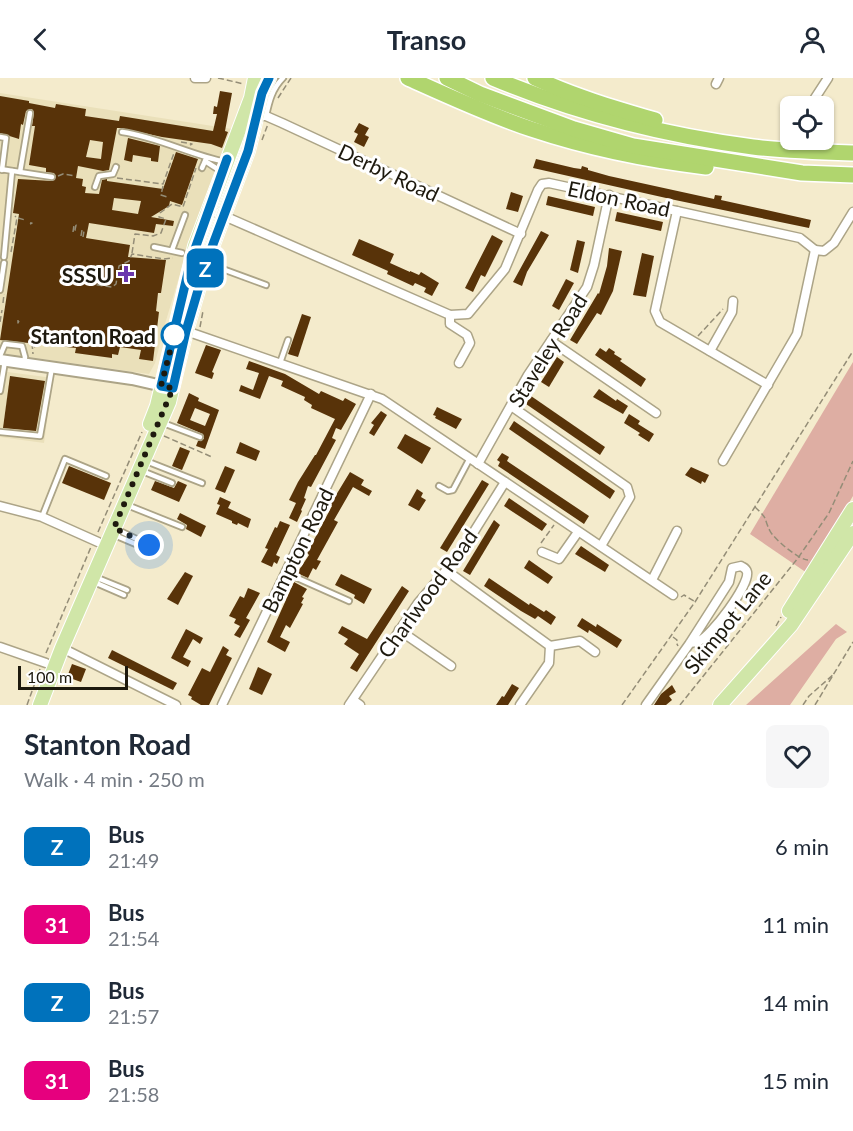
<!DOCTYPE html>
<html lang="en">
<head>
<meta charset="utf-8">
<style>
	:root { --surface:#fff; --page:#f6f6f7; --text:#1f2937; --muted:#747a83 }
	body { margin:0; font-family:Lato,sans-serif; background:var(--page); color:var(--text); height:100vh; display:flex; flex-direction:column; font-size:22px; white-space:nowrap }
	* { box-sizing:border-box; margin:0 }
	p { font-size:20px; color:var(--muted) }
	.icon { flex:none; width:33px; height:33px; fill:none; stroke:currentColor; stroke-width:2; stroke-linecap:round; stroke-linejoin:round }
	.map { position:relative; height:627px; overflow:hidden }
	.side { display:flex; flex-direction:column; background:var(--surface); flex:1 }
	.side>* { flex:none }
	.badge { padding:0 12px; border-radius:9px; font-size:21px; line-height:39px }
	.fabs { position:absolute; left:780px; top:18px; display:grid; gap:12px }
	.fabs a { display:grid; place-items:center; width:54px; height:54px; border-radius:9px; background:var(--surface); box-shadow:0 2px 4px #0004; font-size:30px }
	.scale { position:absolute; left:18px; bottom:15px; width:110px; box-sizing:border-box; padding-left:6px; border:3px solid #1d190e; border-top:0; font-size:16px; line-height:21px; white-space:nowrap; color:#1d190e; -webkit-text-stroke:4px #fff; paint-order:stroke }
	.you { position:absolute; width:30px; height:30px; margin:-15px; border:4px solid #fff; border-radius:50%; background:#1a73e8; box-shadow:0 0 0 9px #1a73e833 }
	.map>.badge { position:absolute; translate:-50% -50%; box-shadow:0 0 0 3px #fff }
	.round { display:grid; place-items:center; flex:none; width:63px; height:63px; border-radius:9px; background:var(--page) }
	.headline { display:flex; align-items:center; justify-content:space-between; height:102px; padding:0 24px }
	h1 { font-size:28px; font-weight:700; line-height:45px }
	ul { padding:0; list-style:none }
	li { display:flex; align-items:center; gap:18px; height:78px; padding:0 24px }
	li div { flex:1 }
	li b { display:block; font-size:22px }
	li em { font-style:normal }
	li .badge { min-width:66px; font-weight:700; text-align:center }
	header { display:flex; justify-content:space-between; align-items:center; height:78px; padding:0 24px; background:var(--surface); font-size:27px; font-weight:700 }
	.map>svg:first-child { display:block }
	.built { fill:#eae0ba }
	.green { fill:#deaea3 }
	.building { fill:#583309; fill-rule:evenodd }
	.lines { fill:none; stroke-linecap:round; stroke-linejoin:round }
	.service-casing { stroke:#aca487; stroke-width:8 }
	.minor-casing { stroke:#aca487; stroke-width:11 }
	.tertiary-casing { stroke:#aca487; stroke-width:14 }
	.primary-casing { stroke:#fff; stroke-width:16 }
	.motorway-casing { stroke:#fff; stroke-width:18 }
	.path { stroke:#948d77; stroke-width:1.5; stroke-dasharray:6 3; stroke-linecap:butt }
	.service { stroke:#fff; stroke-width:4.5 }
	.minor { stroke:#fff; stroke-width:8 }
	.tertiary { stroke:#fff; stroke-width:10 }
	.primary { stroke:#d0e6a8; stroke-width:14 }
	.motorway { stroke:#b0d56e; stroke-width:15 }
	.line-casing { stroke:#fff; stroke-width:14 }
	.line { stroke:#0072bc; stroke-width:9 }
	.walk { stroke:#1d190e; stroke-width:6; stroke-dasharray:0 10.8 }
	.poi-dot { fill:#6b37ae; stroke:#fff; stroke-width:2 }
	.stop-dot { fill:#fff; stroke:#0072bc; stroke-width:3 }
	.labels { text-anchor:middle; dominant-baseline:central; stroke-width:6; stroke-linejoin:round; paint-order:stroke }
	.street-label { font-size:21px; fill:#1d190e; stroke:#fff }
	.poi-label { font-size:21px; font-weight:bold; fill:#1d190e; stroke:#fff; text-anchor:end }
	.stop-label { font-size:21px; font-weight:bold; fill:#1d190e; stroke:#fff; text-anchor:end }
</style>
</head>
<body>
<header><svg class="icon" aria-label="back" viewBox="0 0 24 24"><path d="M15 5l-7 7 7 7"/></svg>Transo<svg class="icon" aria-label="person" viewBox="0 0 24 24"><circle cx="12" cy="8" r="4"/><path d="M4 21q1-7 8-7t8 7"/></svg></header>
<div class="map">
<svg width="853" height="627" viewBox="0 0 853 627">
	<rect width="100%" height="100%" fill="#f4ebcc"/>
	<g class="built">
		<polygon points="0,15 232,51 186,176 165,246 155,285 149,296 0,275"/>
		<polygon points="0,293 53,300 44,365 0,359"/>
	</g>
	<g class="green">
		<polygon points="853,284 853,418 807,495 750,456"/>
		<polygon points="836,546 847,554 836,561 790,627 746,627"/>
	</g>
	<g class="building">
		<path d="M220 13 232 15 225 53 228 54 222 70 211 66 162 59 121 50H117L109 92 103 93 78 88 76 100 83 101 82 108 86 109 85 115 99 116 102 102 107 101V103L163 111 176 74 198 81 182 127 170 123 169 128 151 139 174 143 173 148 156 146 154 155 89 145 86 160 130 167 128 179 166 182 161 215H158L156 233 159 234 153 283 139 281 141 272 120 269 118 277 112 276V280L75 275 76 270 0 262 19 136 13 135 18 101 52 103 56 99 54 95 46 94V90L29 87 35 48H32L34 35 32 31 26 33 23 47 21 46 19 61 0 55V18L29 23V25L55 30 56 26 86 31 85 38 119 43 120 38 213 53 217 36H213L214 28 217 29ZM90 62 103 64 101 81 86 79ZM114 120 141 123 138 136 112 132Z"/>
		<polygon points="359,45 369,50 365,57 369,59 364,69 354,64 358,56 354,54"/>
		<polygon points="128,60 160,68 158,84 151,83 151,80 133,77 132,84 124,82"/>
		<polygon points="536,81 574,90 581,91 582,88 588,90 588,92 609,98 714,121 715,117 722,118 721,122 811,142 809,150 675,122 533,90"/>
		<polygon points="511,114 523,118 518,134 506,131"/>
		<polygon points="548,118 595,129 593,138 546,127"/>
		<polygon points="617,134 663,144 661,153 615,143"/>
		<polygon points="541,153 549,157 527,194 522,208 513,204"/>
		<polygon points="492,157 503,163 485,199 481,197 473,214 465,210"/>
		<polygon points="359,161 394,176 390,185 410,194 410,193 419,197 421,194 439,205 432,218 424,214 426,210 415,205 413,208 387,196 388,193 352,177"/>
		<polygon points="577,162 585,164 578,195 570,192"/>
		<polygon points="609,170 622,173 613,213 601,237 597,235 577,266 570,262 598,215 599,216 607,188"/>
		<polygon points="642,175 654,178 646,219 633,217"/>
		<polygon points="566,201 574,205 559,232 552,228"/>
		<polygon points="302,236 311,239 298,279 288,276"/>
		<polygon points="206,267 221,272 212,294 214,295 212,301 195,295"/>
		<polygon points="600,270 606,274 609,270 615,274 614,276 622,281 620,283 646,301 641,309 595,277"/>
		<polygon points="557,279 564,284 549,309 541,304"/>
		<polygon points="249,283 285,296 319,316 321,313 343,323 345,320 356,326 341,352 336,350 332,360 336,362 311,409 308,408 304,420 306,421 301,432 302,433 297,444 289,440 296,425 289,422 298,404 315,377 316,377 335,341 311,330 312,327 304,322 305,319 281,308 283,303 269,298 260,321 239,313 241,307 253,312 259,295 246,291"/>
		<polygon points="10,298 45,303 36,353 3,350"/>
		<polygon points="599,311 616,323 617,321 628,328 623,336 593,319"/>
		<path d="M189 315 199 320 198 323 219 332 205 371 196 368 198 363 204 361 203 356 177 345ZM195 330 210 336 205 348 190 342Z"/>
		<polygon points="531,318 605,369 600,377 526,326"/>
		<polygon points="437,329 462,341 456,351 435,340 436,338 433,337"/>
		<polygon points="381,333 387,337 374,358 369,355 374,347 371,345"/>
		<polygon points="629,336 640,343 638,346 654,356 649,364 638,357 640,355 624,345"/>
		<polygon points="514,343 615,413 610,421 509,351"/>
		<polygon points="405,356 431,370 422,386 397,370"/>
		<polygon points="240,364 260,373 256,383 236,375"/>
		<polygon points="180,369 190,373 182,392 172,388"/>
		<polygon points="502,375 509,379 507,383 589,438 584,446 498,388 500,384 497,382"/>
		<polygon points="69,388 111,405 104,422 62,405"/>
		<polygon points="225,388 235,392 225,415 215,411"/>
		<polygon points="691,389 709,397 705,405 702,403 701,406 685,397"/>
		<polygon points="350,394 364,402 361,407 372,413 369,418 353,409 334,442 338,444 317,482 321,483 316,492 313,490 308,500 297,495 309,477 307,475 332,428 330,427"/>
		<polygon points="482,402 489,406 447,474 440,470"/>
		<polygon points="155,403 174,410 178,403 187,407 179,424 151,412"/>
		<polygon points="417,411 423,415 421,419 426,422 419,433 408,427"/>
		<polygon points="220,419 231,424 228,430 251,441 248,450 238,445 237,447 232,445 232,443 216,436 220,427 217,426"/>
		<polygon points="509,420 547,446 542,453 504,428"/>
		<polygon points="180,435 206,448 201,459 186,451 187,447 177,441"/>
		<polygon points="494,442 500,447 470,497 463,493"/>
		<polygon points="280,443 290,447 276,477 280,479 277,486 274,484 272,489 261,484 268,471 265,470 275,449 277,450"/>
		<polygon points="581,468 609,487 605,494 575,476"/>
		<polygon points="529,482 553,499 548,506 524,490"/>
		<polygon points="185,494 193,498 178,527 167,521"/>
		<polygon points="341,496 372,511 364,526 354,520 355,517 335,507"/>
		<polygon points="489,500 529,527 530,525 544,534 546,532 556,539 551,547 538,538 535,541 521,533 484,508"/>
		<polygon points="294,504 307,511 302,519 304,520 301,525 303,526 290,550 286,547 280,559 290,564 285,574 267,564"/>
		<polygon points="402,508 409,513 357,594 350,590 359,576 344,566 348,561 338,555 342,548 367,561"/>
		<polygon points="248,510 260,515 246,540 250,542 240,560 234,557 240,548 234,545 236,541 229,538 240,518 244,520"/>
		<polygon points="582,540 596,549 597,546 622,562 617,570 589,552 588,555 577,548"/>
		<polygon points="186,551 203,560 200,566 193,561 183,579 191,583 188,589 171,580"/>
		<polygon points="223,568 229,572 226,577 232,580 209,627 201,627 191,621 192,619 188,617 202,590 210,594"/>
		<polygon points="112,572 177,605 173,612 108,580"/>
		<polygon points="72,586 86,591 81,604 67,599"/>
		<polygon points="258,589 272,596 262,617 249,611"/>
		<polygon points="512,606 519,610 508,627 496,627 502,618 504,619"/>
		<polygon points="672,607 676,614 669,618 672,622 666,627 654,627 661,616"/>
	</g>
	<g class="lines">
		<g class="service-casing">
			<g id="service">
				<path d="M266 38C269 24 272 11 283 0"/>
				<path d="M122 54C158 59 190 77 226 84"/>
				<polyline points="0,59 6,60 2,92"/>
				<polyline points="205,83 222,94"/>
				<polyline points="202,90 206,81"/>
				<polyline points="0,91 52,99"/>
				<polyline points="20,94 30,35"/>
				<polyline points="95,109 99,98 113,96 116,89"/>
				<polyline points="154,169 182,175"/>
				<polyline points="172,172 185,137"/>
				<polyline points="4,179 12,93"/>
				<polyline points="209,186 266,207"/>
				<polyline points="0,212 4,185"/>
				<polyline points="0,278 5,266 22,268 25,279 24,285"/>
				<polyline points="280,285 288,262"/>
				<polyline points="0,313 5,283"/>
				<polyline points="163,345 200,359"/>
				<polyline points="0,354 40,358 52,289"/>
				<polyline points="146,383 202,405"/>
				<polyline points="142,393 172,405"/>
				<polyline points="439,408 448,413 453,412 470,380"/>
				<polyline points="127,427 182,449"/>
				<polyline points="42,439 65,381 106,398"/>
				<polyline points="116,451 147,466"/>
				<polyline points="112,456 138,467 149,467"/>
				<polyline points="286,495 349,523"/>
				<polyline points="95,499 127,512"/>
				<polyline points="94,504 124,517"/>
			</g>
		</g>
		<g class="minor-casing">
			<g id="minor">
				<polyline points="195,0 206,0"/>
				<polyline points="716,6 719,0"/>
				<polyline points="815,20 828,0"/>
				<polyline points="256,38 266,38 282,45 521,156"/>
				<polyline points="210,127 211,131 215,134 450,237 468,236 505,191 538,112 542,106 549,105 800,160 815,172"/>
				<polyline points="677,133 655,233 660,244 768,307"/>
				<polyline points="450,237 450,246 467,257 470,265 459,285"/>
				<polyline points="186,253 382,321 673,517"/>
				<polyline points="551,263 656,335"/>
				<polyline points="710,273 732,234 733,223"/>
				<polyline points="511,328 627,409 630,419 601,468"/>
				<polyline points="723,383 797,256 815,172 824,173 834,165 853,134"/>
				<polyline points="478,386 528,297 587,209 594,187 609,117"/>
				<polyline points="0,428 42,439 98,464"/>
				<polyline points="542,474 559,481 578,454"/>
				<polyline points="447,493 550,568 549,585 520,627"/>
				<polyline points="652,502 677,453"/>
				<polyline points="399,552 451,588"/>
				<polyline points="550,568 580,563 595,574"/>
				<polyline points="0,569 46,585"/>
				<polyline points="62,570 176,627"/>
				<polyline points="353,622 360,627"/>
				<polyline points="222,627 371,316"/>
				<polyline points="349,627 418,525 460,476 505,404"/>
				<path d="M646 627 690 565 729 504 732 490 741 488C744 490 746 490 747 494 750 507 711 558 699 563 697 564 693 565 690 565"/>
			</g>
		</g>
		<g class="tertiary-casing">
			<polyline id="tertiary" points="0,282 132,301 167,309"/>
		</g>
		<g class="primary-casing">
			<g id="primary">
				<polyline points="150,346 157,328 195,168 251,20 255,0"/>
				<polyline points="789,533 853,431"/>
				<polyline points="40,627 62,570 169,324 186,253 206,185 248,73 262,15 269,0"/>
				<polyline points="720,627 791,547 853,455"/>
			</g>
		</g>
		<g class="motorway-casing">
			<g id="motorway">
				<path d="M408 0C448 18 489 37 531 51 588 70 646 82 706 89"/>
				<polyline points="447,0 480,16 574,51 633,68 802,95 853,97"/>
				<path d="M493 0C576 35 663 57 753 69 786 73 820 74 853 75"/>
				<path d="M535 0C573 18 614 30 655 42"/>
			</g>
		</g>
		<g class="path">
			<polyline points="218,0 244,6"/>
			<polyline points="278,20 291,0"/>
			<polyline points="262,62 268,46"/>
			<polyline points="181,64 192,66 190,67"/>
			<polyline points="58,98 63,96 75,98"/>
			<polyline points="117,100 163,106 174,75"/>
			<polyline points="163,108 161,117 167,119"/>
			<polyline points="18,140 25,142"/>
			<polyline points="30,146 32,145 30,145"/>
			<polyline points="73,154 74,147 76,147 75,152 78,152"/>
			<polyline points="81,158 82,152 84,153 83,159"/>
			<polyline points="11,174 17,140 15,138"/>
			<polyline points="132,175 135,156 153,158 161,155 166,141 159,139 160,135 172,126 183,129 196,90"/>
			<polyline points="75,197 77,204 112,209 116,206 119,188 129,183 132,176 164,181 173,180"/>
			<polyline points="3,225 4,216"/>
			<polyline points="18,242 18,245 19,243"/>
			<polyline points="0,244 2,232"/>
			<polyline points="200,249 203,233"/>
			<polyline points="698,258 723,231"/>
			<polyline points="32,265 33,276"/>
			<polyline points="34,269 39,266"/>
			<polyline points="164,358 212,379"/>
			<path d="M755 429C769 442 763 439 770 453 774 461 799 482 808 482"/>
			<polyline points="98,454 142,354"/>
			<polyline points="541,465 554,447"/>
			<polyline points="681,519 684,517 694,523"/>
			<polyline points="776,548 781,539"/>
			<polyline points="673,559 677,562 676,564 678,568"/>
			<polyline points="46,575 91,469"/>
			<polyline points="27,627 40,591"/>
			<polyline points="622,627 695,524 853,273"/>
			<polyline points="680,627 798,480 829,435 853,383"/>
			<polyline points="803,627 809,618 834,596"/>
			<polyline points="815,627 853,564"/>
		</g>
		<use href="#service" class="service"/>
		<use href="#minor" class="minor"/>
		<use href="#tertiary" class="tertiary"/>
		<use href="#primary" class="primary"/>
		<use href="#motorway" class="motorway"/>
	</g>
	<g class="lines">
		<g class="line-casing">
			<polyline id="line" points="227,81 191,182 161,308 173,310 186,253 206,185 248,73 262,15 269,0"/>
		</g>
		<use href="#line" class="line"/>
		<polyline class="walk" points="149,467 114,450 173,310 161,308 176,250 174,257"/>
	</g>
	<path class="poi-dot" d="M123 187h6v6h6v6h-6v6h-6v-6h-6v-6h6z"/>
	<circle class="stop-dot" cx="174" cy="257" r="12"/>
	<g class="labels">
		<g class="street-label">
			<text transform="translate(389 94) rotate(25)">Derby Road</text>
			<text transform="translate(619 120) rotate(12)">Eldon Road</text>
			<text transform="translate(547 272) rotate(-58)">Staveley Road</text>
			<text transform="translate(297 472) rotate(-64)">Bampton Road</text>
			<text transform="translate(427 515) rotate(-54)">Charlwood Road</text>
			<text transform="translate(727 544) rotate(-51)">Skimpot Lane</text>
		</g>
		<g class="poi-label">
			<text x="112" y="196">SSSU</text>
		</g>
		<g class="stop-label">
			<text x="156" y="257">Stanton Road</text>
		</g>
	</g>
</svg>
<div class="fabs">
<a><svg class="icon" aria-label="locate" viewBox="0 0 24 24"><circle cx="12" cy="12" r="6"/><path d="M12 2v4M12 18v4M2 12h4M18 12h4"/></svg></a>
</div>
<div class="scale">100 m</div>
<div class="you" style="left:149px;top:467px"></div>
<b class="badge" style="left:205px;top:190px;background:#0072bc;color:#fff">Z</b>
</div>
<section class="side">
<div class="headline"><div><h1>Stanton Road</h1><p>Walk · 4 min · 250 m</p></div><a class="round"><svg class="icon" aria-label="heart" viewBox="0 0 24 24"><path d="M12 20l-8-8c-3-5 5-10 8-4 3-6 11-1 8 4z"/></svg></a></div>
<ul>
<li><span class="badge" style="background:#0072bc;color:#fff">Z</span><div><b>Bus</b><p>21:49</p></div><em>6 min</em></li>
<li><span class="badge" style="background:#e6007e;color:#fff">31</span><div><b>Bus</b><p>21:54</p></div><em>11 min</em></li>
<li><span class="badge" style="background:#0072bc;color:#fff">Z</span><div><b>Bus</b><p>21:57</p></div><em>14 min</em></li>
<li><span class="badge" style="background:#e6007e;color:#fff">31</span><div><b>Bus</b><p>21:58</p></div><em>15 min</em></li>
</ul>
</section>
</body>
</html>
